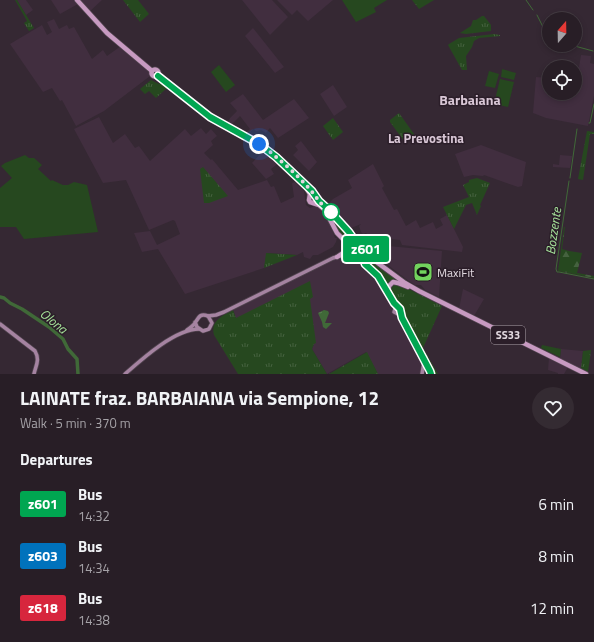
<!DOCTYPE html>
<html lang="en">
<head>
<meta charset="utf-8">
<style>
	:root { --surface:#281e26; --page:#342b32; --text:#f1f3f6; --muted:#a5a2a7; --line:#443c43 }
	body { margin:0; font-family:"Titillium Web",sans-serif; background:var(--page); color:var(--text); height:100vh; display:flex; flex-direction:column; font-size:15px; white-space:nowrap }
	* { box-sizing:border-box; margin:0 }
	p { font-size:13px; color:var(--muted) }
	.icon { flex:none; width:22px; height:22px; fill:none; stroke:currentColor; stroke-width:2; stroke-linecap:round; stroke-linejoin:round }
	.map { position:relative; height:374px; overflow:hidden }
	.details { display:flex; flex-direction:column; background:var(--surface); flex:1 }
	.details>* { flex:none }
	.badge { padding:0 8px; border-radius:3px; font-size:14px; line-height:26px }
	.needle { width:26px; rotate:20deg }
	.buttons { position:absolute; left:542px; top:12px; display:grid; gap:8px }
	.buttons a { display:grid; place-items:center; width:40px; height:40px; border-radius:50%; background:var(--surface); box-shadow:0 2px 6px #0003,0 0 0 1px var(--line); font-size:20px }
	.you { position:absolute; width:20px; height:20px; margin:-10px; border:3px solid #fff; border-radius:50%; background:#1a73e8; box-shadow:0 0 0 6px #1a73e833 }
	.map>.badge { position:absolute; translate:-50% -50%; box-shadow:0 0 0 2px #fff }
	h2 { padding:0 20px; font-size:15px; line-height:36px }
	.round { display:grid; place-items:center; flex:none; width:42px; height:42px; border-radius:21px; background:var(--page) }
	.head { display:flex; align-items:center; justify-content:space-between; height:68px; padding:0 20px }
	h1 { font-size:19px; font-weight:700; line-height:30px }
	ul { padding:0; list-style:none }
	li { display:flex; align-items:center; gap:12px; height:52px; padding:0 20px }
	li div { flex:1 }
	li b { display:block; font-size:15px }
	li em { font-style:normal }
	li .badge { min-width:44px; font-weight:700; text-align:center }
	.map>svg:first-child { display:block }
	.built { fill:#412e3f }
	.grass { fill:url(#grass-tufts) }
	.forest { fill:url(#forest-firs) }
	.garden { fill:#26481f }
	.water { fill:url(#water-ripples) }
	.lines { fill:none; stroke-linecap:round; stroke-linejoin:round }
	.stream { stroke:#406938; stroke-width:1 }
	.river { stroke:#406938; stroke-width:3.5 }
	.secondary-casing { stroke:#51444f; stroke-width:5 }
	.primary-casing { stroke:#51444f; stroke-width:6 }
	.secondary { stroke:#a583a1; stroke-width:3.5 }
	.primary { stroke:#c79ac1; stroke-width:4.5 }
	.line-casing { stroke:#fff; stroke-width:9 }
	.line { stroke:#00a651; stroke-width:6 }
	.walk { stroke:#e1d8df; stroke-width:4; stroke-dasharray:0 7.2 }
	.stop-dot { fill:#fff; stroke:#00a651; stroke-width:2 }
	.labels { text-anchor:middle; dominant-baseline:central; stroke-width:3; stroke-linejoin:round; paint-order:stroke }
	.shield { fill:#2b1e29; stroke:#aaa0a8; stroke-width:1 }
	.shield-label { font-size:11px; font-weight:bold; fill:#e1d8df }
	.poi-label { font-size:12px; fill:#e1d8df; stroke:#2b1e29; text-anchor:start }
	.neighbourhood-label { font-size:13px; font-weight:bold; fill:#d9c7d6; stroke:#2b1e29 }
	.water-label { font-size:13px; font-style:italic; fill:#a6e39a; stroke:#2b1e29 }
	.quarter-label { font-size:14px; font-weight:bold; fill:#d9c7d6; stroke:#2b1e29 }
</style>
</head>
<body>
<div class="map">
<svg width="594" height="374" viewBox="0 0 594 374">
	<defs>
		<pattern id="grass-tufts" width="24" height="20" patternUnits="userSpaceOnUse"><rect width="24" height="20" fill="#26481f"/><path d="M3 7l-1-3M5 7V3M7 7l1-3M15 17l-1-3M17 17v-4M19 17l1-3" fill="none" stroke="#45623f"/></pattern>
		<pattern id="forest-firs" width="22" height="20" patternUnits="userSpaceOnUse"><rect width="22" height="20" fill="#26481f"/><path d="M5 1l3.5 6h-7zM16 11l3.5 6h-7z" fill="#45623f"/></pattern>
		<pattern id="water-ripples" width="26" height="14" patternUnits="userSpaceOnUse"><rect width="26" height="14" fill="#406938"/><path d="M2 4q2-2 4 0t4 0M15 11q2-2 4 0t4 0" fill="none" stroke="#5b7e54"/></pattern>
	</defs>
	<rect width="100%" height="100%" fill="#352833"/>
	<g class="built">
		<polygon points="17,0 26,0 33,10 26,15"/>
		<polygon points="51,0 75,0 78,4 60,14"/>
		<polygon points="77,0 102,0 88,13"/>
		<polygon points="242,0 272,0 288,17 270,35"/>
		<polygon points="277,0 333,0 308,21 297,10 292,15"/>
		<polygon points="54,19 59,29 67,25 69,29 74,27 92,59 103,50 107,56 121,46 154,73 104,111 76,126 62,100 60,101 52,88 43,92 10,44 42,25 47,35 52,32 47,22"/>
		<polygon points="253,28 284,67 275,73 245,36"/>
		<polygon points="581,55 591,56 590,63 594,64 594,96 588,126 546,118 533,113 536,77 549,78 549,93 575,93 575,80 577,80"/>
		<polygon points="333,85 347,107 334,116 320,94"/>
		<polygon points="243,94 263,120 294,99 309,118 278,138 270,128 266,133 261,130 256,131 254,129 244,136 242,135 250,129 240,116 229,127 226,126 230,118 237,111 230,103"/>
		<polygon points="99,117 113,143 125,134 135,148 139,146 150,161 185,129 191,136 201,128 206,134 211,129 217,136 211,141 213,145 204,153 211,160 212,159 238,190 267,180 271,187 274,186 281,203 294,197 292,183 295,182 304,191 306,205 310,208 315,206 322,208 330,223 335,238 337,238 336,242 333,247 318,255 313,255 310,259 304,257 303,252 297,255 267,253 264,268 185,294 158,249 142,252 134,233 150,231 157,245 180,234 175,221 173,220 149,230 126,180 103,183 74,129"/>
		<polygon points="301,141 317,162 309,171 293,155 298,150 295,146"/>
		<polygon points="481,145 526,162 522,186 518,187 484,175 483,176 473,175 464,177 455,154"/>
		<polygon points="265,149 280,162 271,169 274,174 266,179 252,163"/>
		<polygon points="560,155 572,156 570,168 553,167 553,164 559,165"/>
		<polygon points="373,164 384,186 382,188 394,210 397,209 406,226 416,220 420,228 433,222 436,229 443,225 440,219 447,215 463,247 462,252 402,245 400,240 390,239 391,244 387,243 380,245 375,239 374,241 366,233 363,234 361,232 359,226 361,224 349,229 327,205 333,199 352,188 348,180"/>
		<polygon points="388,246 442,251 439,297 425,290 421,285 415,285 406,279 375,255 375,249"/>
		<polygon points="339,257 349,257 353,258 373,273 377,277 420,353 423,363 422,369 419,374 378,374 366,352 327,374 312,349 314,344 236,318 233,310"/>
		<polygon points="463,289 484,299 474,316 459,309"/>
		<polygon points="561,349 583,351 581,369 560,359"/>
		<polygon points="549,357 568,367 564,374 558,374 558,373 548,370"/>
	</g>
	<g class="grass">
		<polygon points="15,0 17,0 34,28 29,31 24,23 27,21"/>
		<polygon points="123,0 138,0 149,14 140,22"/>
		<polygon points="412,0 434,0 419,9"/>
		<polygon points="482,16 484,16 491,25 491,31 466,34 460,33 471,26 473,20 476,20"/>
		<polygon points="494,34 500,35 500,36 479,38 474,41 472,47 466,56 467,70 462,70 448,45 449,44 459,38"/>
		<polygon points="151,80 159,84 162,82 168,87 156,98 149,91 145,94 140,89"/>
		<polygon points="399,113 414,134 414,136 404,141 390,122 390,120"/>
		<polygon points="333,118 343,132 333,140 323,126"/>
		<polygon points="587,131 594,132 594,134 590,134 583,180 578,179"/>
		<polygon points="203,167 228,196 209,203 204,203 200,169"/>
		<polygon points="477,178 490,183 480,205 481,206 477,215 472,203 466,205 454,229 443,207 469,197 463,185 469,182 469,180"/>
		<polygon points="328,212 351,236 356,246 352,248 341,236"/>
		<polygon points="266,253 297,255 264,268"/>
		<polygon points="369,259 402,282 396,282 387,289 379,273 365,263 365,261"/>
		<path d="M310 281 313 297 310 299 316 343 314 344 312 349 327 374H238L214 335C210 321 222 316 233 310L236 318Z"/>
		<polygon points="397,283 442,306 423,348 438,374 432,374 432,370 403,314 403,309 396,301 394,301 390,293 390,285"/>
		<polygon points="591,350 588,372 581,368 583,351"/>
		<polygon points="367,352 378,374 329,374"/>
	</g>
	<polygon class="forest" points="564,227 565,227 562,249 569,251 582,253 577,273 594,276 594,278 558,271"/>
	<g class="garden">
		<polygon points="342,0 387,0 374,8 376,12 356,22"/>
		<polygon points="219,65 235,85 226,92 211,72"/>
		<polygon points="502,69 516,73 514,80 501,77"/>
		<polygon points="489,71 499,74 495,88 485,86"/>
		<polygon points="500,79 514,82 508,107 494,104"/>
		<polygon points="25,155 29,158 34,158 42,165 38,169 51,181 52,180 63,185 68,185 74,182 87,185 98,232 24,239 16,227 0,227 0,188 12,178 1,166 5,163"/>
		<polygon points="542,345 561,349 560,357 541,348"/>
	</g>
	<polygon class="water" points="324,310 328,311 329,313 325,323 332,323 326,329 323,327 322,322 318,313"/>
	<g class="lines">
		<g class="stream">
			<polyline points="526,0 533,10"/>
			<polyline points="537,15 549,39"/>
			<polyline points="571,45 593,51"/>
			<polyline points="589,123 590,123 594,104"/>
			<polyline points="570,178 577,129"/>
			<polyline points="569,181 556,269 557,272 559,272 594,279"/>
		</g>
		<polyline class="river" points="0,297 4,298 10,303 22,309 49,327 63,339 68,349 77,359 78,374"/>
		<g class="secondary-casing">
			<g id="secondary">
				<polyline points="360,261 377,274 394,303 399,308"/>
				<polyline points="398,307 395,309 394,312 398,314 401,312"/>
				<polyline points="399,308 402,318 421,353 426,365 430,371 431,374"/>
				<polyline points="208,316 216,315 224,312 333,258 340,256 353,256"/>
				<path d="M0 324 35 351C40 360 36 365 34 374"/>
				<path d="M187 330C190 328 193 326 195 323 199 317 200 313 208 316L212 323 209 329 203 331 197 327 195 322"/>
				<path d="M125 374C142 359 175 329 199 329"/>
				<polyline points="422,374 424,362"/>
			</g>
		</g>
		<g class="primary-casing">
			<g id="primary">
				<polyline points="77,0 107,33 152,71"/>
				<circle cx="155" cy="73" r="3.5"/>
				<polyline points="158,76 210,117 266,148 312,191 315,195"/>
				<polyline points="307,189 310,194 309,200 310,202 319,205 325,210 337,233 350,246 352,252"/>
				<polyline points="318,200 329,210 350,233"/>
				<path d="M349 232 365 249C371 259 358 266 352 255L353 250 358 247H364"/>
				<polyline points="367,255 405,283 419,291 586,374"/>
				<polyline points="337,257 346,251 347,246 345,243"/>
				<polyline points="388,293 389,286 393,282 398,283 408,287"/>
			</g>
		</g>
		<use href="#secondary" class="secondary"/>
		<use href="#primary" class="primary"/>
	</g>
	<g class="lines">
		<g class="line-casing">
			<polyline id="line" points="158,76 210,117 259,144 276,157 312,191 319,201 329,210 349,232 356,242 365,249 367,255 364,260 365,264 378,276 394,303 400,309 402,318 430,371 431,374"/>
		</g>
		<use href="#line" class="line"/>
		<path class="walk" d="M259 144C276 155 308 184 318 200 321 204 329 210 331 212"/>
	</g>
	<defs>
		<g id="stadium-square" transform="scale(1)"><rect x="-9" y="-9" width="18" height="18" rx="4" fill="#72d25d" stroke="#2b1e29"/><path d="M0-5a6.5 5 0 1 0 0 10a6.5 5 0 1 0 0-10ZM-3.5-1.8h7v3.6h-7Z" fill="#111"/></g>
	</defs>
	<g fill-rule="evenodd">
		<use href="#stadium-square" x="423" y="272"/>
	</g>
	<circle class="stop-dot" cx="331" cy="212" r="8"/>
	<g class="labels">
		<rect class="shield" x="491" y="326" width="34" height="18" rx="3"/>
		<g class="shield-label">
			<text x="508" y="335">SS33</text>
		</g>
		<g class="poi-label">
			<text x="437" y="272">MaxiFit</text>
		</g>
		<g class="neighbourhood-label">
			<text x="426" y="138">La Prevostina</text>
		</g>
		<g class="water-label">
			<text transform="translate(553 231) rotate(-82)">Bozzente</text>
			<text transform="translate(54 321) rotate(39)">Olona</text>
		</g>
		<g class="quarter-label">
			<text x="470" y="99">Barbaiana</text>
		</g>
	</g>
</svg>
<div class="buttons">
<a><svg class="needle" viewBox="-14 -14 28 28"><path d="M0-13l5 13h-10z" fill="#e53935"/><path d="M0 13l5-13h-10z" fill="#a5a2a7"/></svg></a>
<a><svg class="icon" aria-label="locate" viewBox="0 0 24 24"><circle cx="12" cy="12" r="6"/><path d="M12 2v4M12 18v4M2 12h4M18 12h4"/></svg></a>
</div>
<div class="you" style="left:259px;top:144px"></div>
<b class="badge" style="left:366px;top:249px;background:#00a651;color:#fff">z601</b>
</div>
<section class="details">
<div class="head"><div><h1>LAINATE fraz. BARBAIANA via Sempione, 12</h1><p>Walk · 5 min · 370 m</p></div><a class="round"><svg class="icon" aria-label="heart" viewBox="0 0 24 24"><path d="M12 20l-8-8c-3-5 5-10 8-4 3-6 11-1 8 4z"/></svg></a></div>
<h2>Departures</h2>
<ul>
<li><span class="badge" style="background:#00a651;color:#fff">z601</span><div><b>Bus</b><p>14:32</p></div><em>6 min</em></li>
<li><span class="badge" style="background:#0072bc;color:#fff">z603</span><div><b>Bus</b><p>14:34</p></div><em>8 min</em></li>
<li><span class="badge" style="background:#d7263d;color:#fff">z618</span><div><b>Bus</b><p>14:38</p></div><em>12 min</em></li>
</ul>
</section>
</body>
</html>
